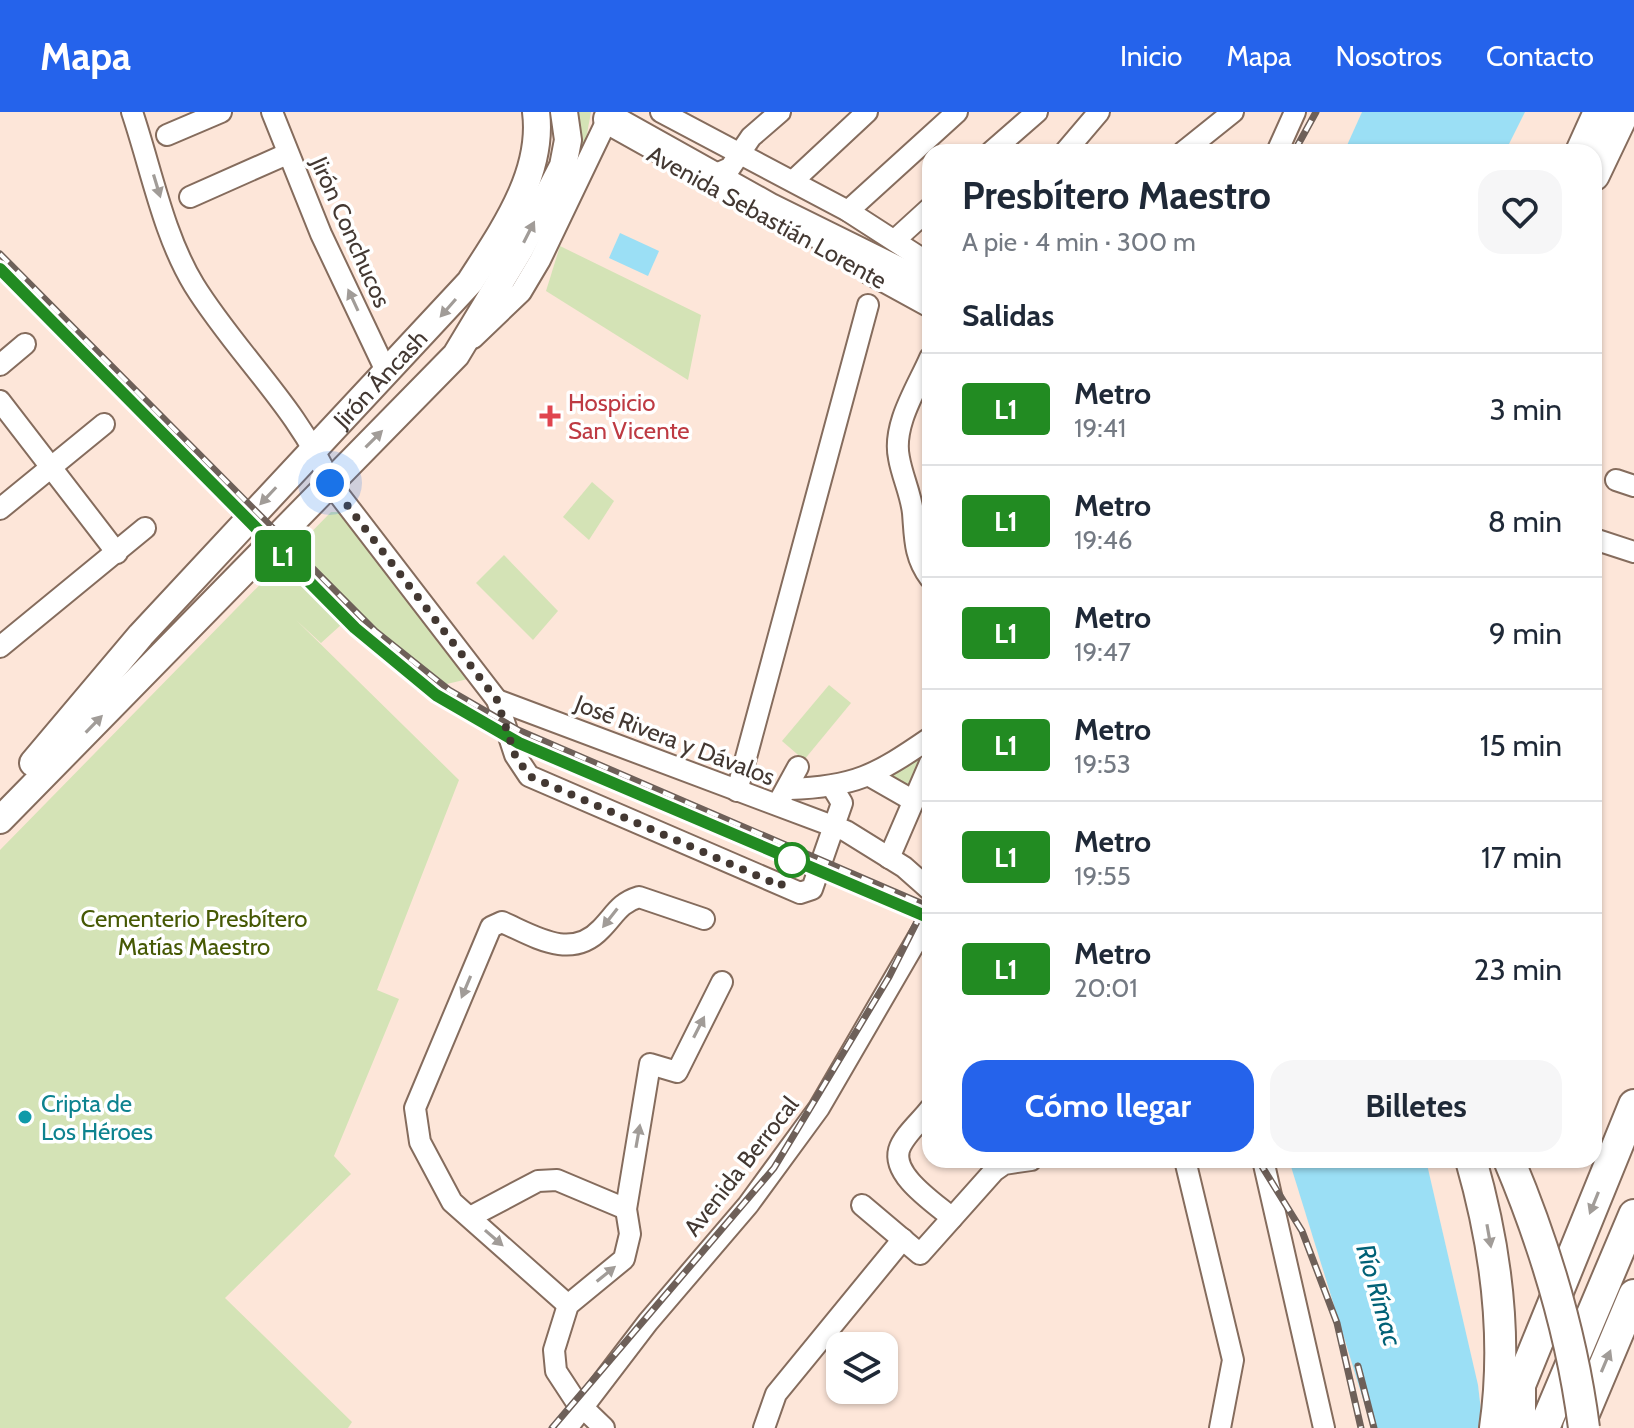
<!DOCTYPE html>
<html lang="es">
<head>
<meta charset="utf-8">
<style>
	:root { --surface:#fff; --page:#f6f6f7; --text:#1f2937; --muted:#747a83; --line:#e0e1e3; --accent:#2563eb }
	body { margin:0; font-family:Cabin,sans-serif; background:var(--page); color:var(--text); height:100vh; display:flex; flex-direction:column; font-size:30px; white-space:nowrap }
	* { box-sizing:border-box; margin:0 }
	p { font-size:26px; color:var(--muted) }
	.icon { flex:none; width:44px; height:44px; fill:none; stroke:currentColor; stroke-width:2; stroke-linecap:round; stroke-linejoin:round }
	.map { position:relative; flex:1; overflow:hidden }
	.sheet { position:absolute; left:922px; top:32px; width:680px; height:1024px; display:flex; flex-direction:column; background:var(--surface); border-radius:24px; box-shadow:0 2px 6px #0004 }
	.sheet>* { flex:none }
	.badge { padding:0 16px; border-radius:6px; font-size:28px; line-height:52px }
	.tools { position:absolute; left:826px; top:1220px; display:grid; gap:16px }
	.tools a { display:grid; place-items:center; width:72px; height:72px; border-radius:16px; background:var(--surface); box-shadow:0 2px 6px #0004; font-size:40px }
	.you { position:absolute; width:40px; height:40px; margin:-20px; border:6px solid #fff; border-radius:50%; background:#1a73e8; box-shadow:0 0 0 12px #1a73e833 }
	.map>.badge { position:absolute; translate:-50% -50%; box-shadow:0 0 0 4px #fff }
	h2 { padding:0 40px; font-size:30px; line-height:72px }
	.round { display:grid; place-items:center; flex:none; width:84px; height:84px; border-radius:24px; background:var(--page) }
	.summary { display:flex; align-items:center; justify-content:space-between; height:136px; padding:0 40px }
	h1 { font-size:38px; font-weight:800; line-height:60px }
	.action { display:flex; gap:16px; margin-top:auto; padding:16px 40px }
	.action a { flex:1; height:92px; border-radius:24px; background:var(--accent); color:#fff; font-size:32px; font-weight:800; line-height:92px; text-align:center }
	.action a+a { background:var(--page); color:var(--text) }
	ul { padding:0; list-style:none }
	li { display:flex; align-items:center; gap:24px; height:112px; padding:0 40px; border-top:2px solid var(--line) }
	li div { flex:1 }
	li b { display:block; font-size:30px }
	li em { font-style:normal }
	li .badge { min-width:88px; font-weight:700; text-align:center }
	header { display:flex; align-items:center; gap:48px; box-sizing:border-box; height:112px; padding:0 40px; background:var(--accent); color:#fff }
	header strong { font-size:38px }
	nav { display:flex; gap:44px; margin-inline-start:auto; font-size:28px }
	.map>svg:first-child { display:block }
	.green { fill:#d4e3b6 }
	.water { fill:#9bdff5 }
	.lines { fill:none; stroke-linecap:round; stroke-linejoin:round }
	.minor-casing { stroke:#856c5d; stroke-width:24 }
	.major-casing { stroke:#856c5d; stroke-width:30 }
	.highway-casing { stroke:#856c5d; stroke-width:34 }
	.minor { stroke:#fff; stroke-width:20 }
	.major { stroke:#fff; stroke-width:26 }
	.highway { stroke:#fff; stroke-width:30 }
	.rail-casing { stroke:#6e6059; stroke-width:7 }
	.rail { stroke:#fff; stroke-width:4; stroke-dasharray:12; stroke-linecap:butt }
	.highway-bridge-casing { stroke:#856c5d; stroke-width:34; stroke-linecap:butt }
	.highway-bridge { stroke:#fff; stroke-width:30 }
	.oneway { fill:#a19c98 }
	.line-casing { stroke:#fff; stroke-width:18 }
	.line { stroke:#228b22; stroke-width:12 }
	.walk { stroke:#433832; stroke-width:8; stroke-dasharray:0 14.4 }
	.health-dot { fill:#e0444e; stroke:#fff; stroke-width:3 }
	.stop-dot { fill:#fff; stroke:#228b22; stroke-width:4 }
	.culture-dot { fill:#0f9aa8; stroke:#fff; stroke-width:3 }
	.labels { text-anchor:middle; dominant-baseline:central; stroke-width:7; stroke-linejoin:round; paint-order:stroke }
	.street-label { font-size:24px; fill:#433832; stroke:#fff }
	.health-label { font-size:24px; fill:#be3a42; stroke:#fff; text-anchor:start }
	.park-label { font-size:24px; fill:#465904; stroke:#fff }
	.culture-label { font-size:24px; fill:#0d838f; stroke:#fff; text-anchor:start }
	.water-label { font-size:26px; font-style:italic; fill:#006176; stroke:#fff }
</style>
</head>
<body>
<header>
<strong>Mapa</strong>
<nav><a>Inicio</a><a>Mapa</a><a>Nosotros</a><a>Contacto</a></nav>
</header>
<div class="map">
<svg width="1634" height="1316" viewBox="0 0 1634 1316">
	<rect width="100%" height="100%" fill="#fde6d9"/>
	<g class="green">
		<polygon points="574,0 591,0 585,33 574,56"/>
		<polygon points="560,134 701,203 688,268 546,179"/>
		<polygon points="592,370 614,389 589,428 563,405"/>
		<polygon points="331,400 343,400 468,567 417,579 342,512 321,531 296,508 459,668 377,878 399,887 334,1044 351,1062 225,1186 352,1310 348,1316 0,1316 0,738"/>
		<polygon points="504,443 558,499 533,528 476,471"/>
		<polygon points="829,573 851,591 804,648 782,629"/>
		<polygon points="922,640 925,646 909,675 889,666 889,659"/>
	</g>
	<g class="water">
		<polygon points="1362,0 1525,0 1505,40 1344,40"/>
		<polygon points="620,121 659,139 648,164 609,146"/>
		<polygon points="1289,1048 1426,1048 1478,1273 1483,1316 1372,1316"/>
	</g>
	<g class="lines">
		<g class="minor-casing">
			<g id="minor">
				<path d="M132 0C151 56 163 122 194 173 236 241 299 297 330 371L497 588 515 643 529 664 800 781 812 777 842 691 833 676"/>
				<polyline points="272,0 321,122 386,259"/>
				<polyline points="661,0 848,99 930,152"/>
				<polyline points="167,23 221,0"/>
				<polyline points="991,40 1037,0"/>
				<polyline points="1065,40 1099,0"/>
				<polyline points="1183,40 1233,0"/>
				<polyline points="1277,40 1295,0"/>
				<polyline points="705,67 730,56 751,25 780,0"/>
				<polyline points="793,69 867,0"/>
				<polyline points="190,85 287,42"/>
				<polyline points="848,99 957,0"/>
				<polyline points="896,127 930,96"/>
				<polyline points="868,161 930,195"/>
				<polyline points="473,226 521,180 540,148 611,0"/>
				<path d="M930 246C917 276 892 313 899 346 902 364 911 382 913 401 915 425 914 445 930 466"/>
				<polyline points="0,253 25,232"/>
				<polyline points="0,289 117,441"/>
				<polyline points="1616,368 1634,374"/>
				<polyline points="0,397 104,312"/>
				<polyline points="1594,427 1634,440"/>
				<polyline points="0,535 145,416"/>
				<polyline points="497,588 846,719 904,755 930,778"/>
				<polyline points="870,664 912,688"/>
				<path d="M789 677C855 675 876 663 930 626"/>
				<polyline points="737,679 868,193"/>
				<polyline points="781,686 798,655"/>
				<polyline points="889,746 930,651"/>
				<path d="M930 997C921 1009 903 1024 899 1038 892 1064 935 1091 952 1106"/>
				<polyline points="1185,1048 1233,1248 1220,1316"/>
				<polyline points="1263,1048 1324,1316"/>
				<polyline points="862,1093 920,1142 994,1059 1004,1052 1031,1048"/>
				<polyline points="470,1105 538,1069 557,1068 626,1097"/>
				<path d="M568 1193 452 1090 420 1030 415 996 491 815 502 810C534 824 571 849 601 817 615 803 619 791 639 785L704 807"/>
				<polyline points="567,1316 648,1210 748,1093 819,996 930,805"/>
				<polyline points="604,1316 575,1288 556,1259 554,1238 568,1193 624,1147 630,1122 626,1097 650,952 677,960 722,870"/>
				<polyline points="764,1316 776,1282 903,1127"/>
			</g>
		</g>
		<g class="major-casing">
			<g id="major">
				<path id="s1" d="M33 651 141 523 470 170C502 120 544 62 536 0"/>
				<polyline points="0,708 456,243 520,137 563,54 568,28 564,0"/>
			</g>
		</g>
		<g class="highway-casing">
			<g id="highway">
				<polyline points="609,7 770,97 930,176"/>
				<polyline points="1581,40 1599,0"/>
				<polyline points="1594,63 1624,0"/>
				<path d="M1471 1048C1496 1135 1508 1226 1495 1316"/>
				<polyline points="1520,1316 1520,1273 1634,993"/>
				<polyline points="1544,1316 1634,1103"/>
				<polyline points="1578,1316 1634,1183"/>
			</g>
		</g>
		<use href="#minor" class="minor"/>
		<use href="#major" class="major"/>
		<use href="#highway" class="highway"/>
		<g class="rail-casing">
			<g id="rail">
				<polyline points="1294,40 1316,0"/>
				<polyline points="0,142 375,519 449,578 518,618 930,795"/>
				<polyline points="1258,1048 1302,1119 1337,1211 1361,1316"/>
				<polyline points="1358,1254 1374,1316"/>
				<polyline points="552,1316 774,1056 889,865 930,784"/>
			</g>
		</g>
		<use href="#rail" class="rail"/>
		<g class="highway-bridge-casing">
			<path id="highway-bridge" d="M1509 1048C1546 1136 1572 1222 1584 1316"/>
		</g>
		<use href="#highway-bridge" class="highway-bridge"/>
	</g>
	<defs><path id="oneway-solid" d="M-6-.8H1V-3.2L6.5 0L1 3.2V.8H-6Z" transform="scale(2)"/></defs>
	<g class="oneway">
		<use href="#oneway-solid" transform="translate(157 74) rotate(73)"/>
		<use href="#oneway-solid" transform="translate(529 120) rotate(-63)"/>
		<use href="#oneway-solid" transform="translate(353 188) rotate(-115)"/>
		<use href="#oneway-solid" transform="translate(448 196) rotate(131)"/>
		<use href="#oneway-solid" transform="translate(374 327) rotate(-45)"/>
		<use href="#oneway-solid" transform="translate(268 384) rotate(133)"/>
		<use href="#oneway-solid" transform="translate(94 612) rotate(-46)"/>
		<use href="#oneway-solid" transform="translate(610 806) rotate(128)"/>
		<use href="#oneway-solid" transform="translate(466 875) rotate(113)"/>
		<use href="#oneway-solid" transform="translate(699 915) rotate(-63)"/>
		<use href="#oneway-solid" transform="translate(638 1024) rotate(-80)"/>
		<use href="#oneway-solid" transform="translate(1594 1091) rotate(112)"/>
		<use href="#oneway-solid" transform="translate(1489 1124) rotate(80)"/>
		<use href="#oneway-solid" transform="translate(494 1126) rotate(41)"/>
		<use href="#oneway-solid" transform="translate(606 1162) rotate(-39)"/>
		<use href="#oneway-solid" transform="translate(1606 1249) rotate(-67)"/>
	</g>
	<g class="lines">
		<g class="line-casing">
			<polyline id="line" points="0,157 355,516 436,583 519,631 930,806"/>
		</g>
		<use href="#line" class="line"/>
		<polyline class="walk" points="330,371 497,588 515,643 529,664 781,774 792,748"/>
	</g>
	<path class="health-dot" d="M546 292h8v8h8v8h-8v8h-8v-8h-8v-8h8z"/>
	<circle class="stop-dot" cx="792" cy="748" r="16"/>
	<circle class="culture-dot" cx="25" cy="1005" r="8"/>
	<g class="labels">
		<g class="street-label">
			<text transform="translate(767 105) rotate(29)">Avenida Sebastián Lorente</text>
			<text transform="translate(351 120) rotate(66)">Jirón Conchucos</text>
			<text stroke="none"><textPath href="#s1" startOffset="518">Jirón Áncash</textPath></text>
			<text transform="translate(675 628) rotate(21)">José Rivera y Dávalos</text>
			<text transform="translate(741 1054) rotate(-52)">Avenida Berrocal</text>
		</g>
		<g class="health-label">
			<text x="568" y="290">Hospicio<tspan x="568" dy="28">San Vicente</tspan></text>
		</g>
		<g class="park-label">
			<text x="194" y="806">Cementerio Presbítero<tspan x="194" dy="28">Matías Maestro</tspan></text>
		</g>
		<g class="culture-label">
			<text x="41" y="991">Cripta de<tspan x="41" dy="28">Los Héroes</tspan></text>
		</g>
		<g class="water-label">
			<text transform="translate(1379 1183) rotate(74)">Río Rímac</text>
		</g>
	</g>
</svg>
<div class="tools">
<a><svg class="icon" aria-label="layers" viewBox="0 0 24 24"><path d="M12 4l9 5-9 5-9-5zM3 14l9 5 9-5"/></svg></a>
</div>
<div class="you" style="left:330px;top:371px"></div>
<b class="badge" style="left:283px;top:444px;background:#228b22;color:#fff">L1</b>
<section class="sheet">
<div class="summary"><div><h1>Presbítero Maestro</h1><p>A pie · 4 min · 300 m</p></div><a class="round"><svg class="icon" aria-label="heart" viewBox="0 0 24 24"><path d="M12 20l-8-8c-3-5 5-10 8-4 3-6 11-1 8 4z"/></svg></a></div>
<h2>Salidas</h2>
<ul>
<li><span class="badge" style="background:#228b22;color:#fff">L1</span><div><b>Metro</b><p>19:41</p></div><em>3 min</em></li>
<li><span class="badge" style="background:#228b22;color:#fff">L1</span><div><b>Metro</b><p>19:46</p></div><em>8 min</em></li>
<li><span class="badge" style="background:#228b22;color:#fff">L1</span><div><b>Metro</b><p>19:47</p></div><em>9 min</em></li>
<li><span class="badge" style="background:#228b22;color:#fff">L1</span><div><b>Metro</b><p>19:53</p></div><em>15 min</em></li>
<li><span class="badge" style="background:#228b22;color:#fff">L1</span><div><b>Metro</b><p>19:55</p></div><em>17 min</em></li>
<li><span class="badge" style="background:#228b22;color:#fff">L1</span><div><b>Metro</b><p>20:01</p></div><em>23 min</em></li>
</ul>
<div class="action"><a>Cómo llegar</a><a>Billetes</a></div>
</section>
</div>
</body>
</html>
